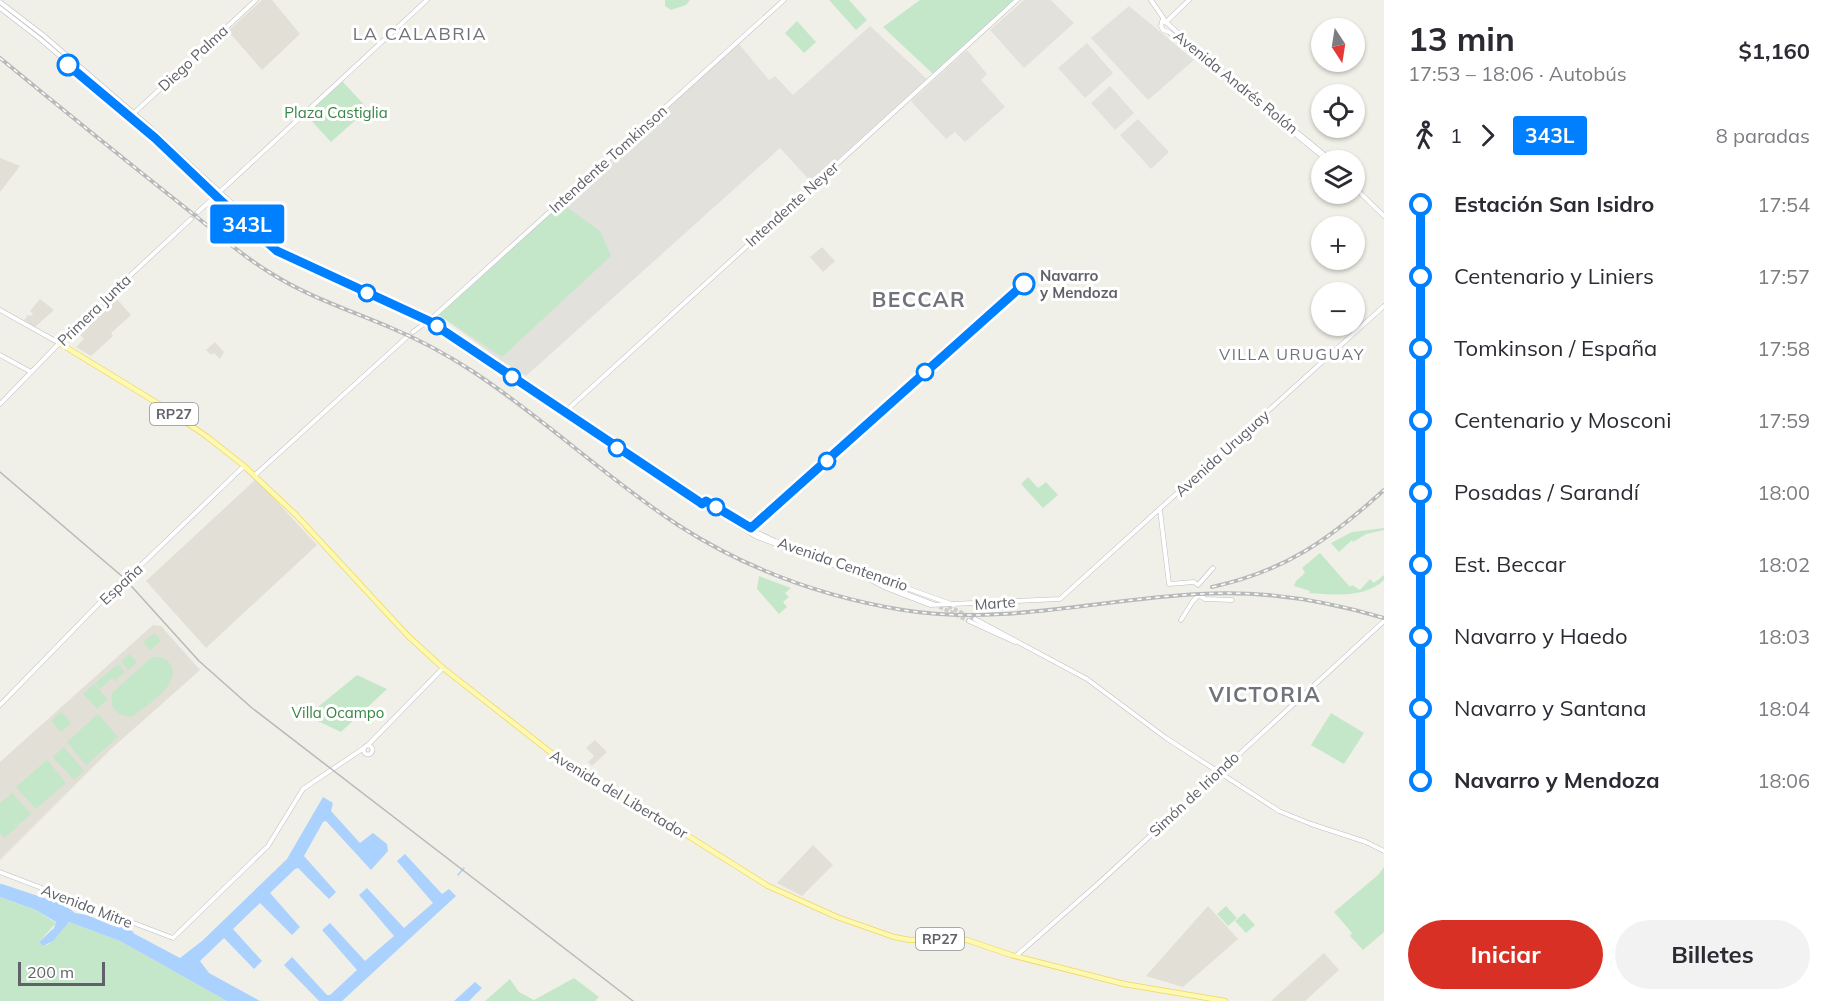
<!DOCTYPE html>
<html lang="es">
<head>
<meta charset="utf-8">
<style>
	:root { --surface:#fff; --page:#f2f2f3; --text:#2b2b33; --muted:#7c7c81; --accent:#d93025 }
	body { margin:0; font-family:Mulish,sans-serif; background:var(--page); color:var(--text); height:100vh; display:flex; flex-direction:column; font-size:22px; white-space:nowrap }
	* { box-sizing:border-box; margin:0 }
	p { font-size:20px; color:var(--muted) }
	.icon { flex:none; width:33px; height:33px; fill:none; stroke:currentColor; stroke-width:2; stroke-linecap:round; stroke-linejoin:round }
	.map { position:relative; flex:1; overflow:hidden }
	.details { display:flex; flex-direction:column; background:var(--surface); width:450px }
	.details>* { flex:none }
	.badge { padding:0 12px; border-radius:4px; font-size:21px; line-height:39px }
	.needle { width:39px; rotate:168deg }
	.buttons { position:absolute; left:1311px; top:18px; display:grid; gap:12px }
	.buttons a { display:grid; place-items:center; width:54px; height:54px; border-radius:50%; background:var(--surface); box-shadow:0 2px 4px #0004; font-size:30px }
	.scale { position:absolute; left:18px; bottom:15px; width:87px; box-sizing:border-box; padding-left:6px; border:3px solid #5f6268; border-top:0; font-size:16px; line-height:21px; white-space:nowrap; color:#5f6268; -webkit-text-stroke:4px #fff; paint-order:stroke }
	.map>.badge { position:absolute; translate:-50% -50%; box-shadow:0 0 0 3px #fff }
	.legs { display:flex; align-items:center; gap:9px; height:66px; padding:0 24px; font-size:20px }
	.legs p { margin-inline-start:auto }
	.head { display:flex; align-items:center; justify-content:space-between; height:102px; padding:0 24px }
	h1 { font-size:33px; font-weight:700; line-height:45px }
	.cta { display:flex; gap:12px; margin-top:auto; padding:12px 24px }
	.cta a { flex:1; height:69px; border-radius:36px; background:var(--accent); color:#fff; font-size:24px; font-weight:700; line-height:69px; text-align:center }
	.cta a+a { background:var(--page); color:var(--text) }
	ul { padding:0 24px; list-style:none }
	li { display:flex; align-items:center; gap:21px; height:72px; font-size:22px }
	li i { display:grid; place-items:center; width:9px; height:100%; margin:0 8px; background:currentColor }
	li i::after { content:''; width:15px; height:15px; margin:-8px; border:4px solid; border-radius:50%; background:var(--surface) }
	li p { margin-inline-start:auto }
	li:first-child i { background:linear-gradient(#0000 50%,currentColor 0) }
	li:last-child i { background:linear-gradient(currentColor 50%,#0000 0) }
	main { display:flex; flex:1; min-height:0 }
	.map>svg:first-child { display:block }
	.industrial { fill:#e3e1dc }
	.education { fill:#e1dfd6 }
	.green { fill:#c5e7c9 }
	.water { fill:#abd1fe }
	.lines { fill:none; stroke-linecap:round; stroke-linejoin:round }
	.stream { stroke:#abd1fe; stroke-width:1.5 }
	.secondary-tunnel { stroke:#ccccc8; stroke-width:4; stroke-dasharray:4 2; stroke-linecap:butt }
	.secondary-casing { stroke:#bbbdc3; stroke-width:5 }
	.primary-casing { stroke:#efd662; stroke-width:6 }
	.secondary { stroke:#fff; stroke-width:4 }
	.primary { stroke:#fef9b0; stroke-width:4.5 }
	.tram { stroke:#b8b9b9; stroke-width:1.5 }
	.rail-casing { stroke:#b8b9b9; stroke-width:4 }
	.rail { stroke:#fff; stroke-width:1.5; stroke-dasharray:4.5; stroke-linecap:butt }
	.line-1-casing { stroke:#fff; stroke-width:14 }
	.line-1 { stroke:#007fff; stroke-width:9 }
	.stop-1-dot { fill:#fff; stroke:#007fff; stroke-width:3 }
	.labels { text-anchor:middle; dominant-baseline:central; stroke-width:6; stroke-linejoin:round; paint-order:stroke }
	.shield { fill:#fff; stroke:#8f9195; stroke-width:1.5 }
	.shield-label { font-size:14px; font-weight:bold; fill:#5f6268 }
	.street-label { font-size:15px; fill:#5f6268; stroke:#fff }
	.park-label { font-size:15px; fill:#378643; stroke:#fff }
	.stop-label { font-size:15px; font-weight:bold; fill:#5f6268; stroke:#fff; text-anchor:start }
	.neighbourhood-label { font-size:16px; letter-spacing:1.5px; fill:#70747a; stroke:#fff }
	.quarter-label { font-size:18px; letter-spacing:1.5px; fill:#70747a; stroke:#fff }
	.district-label { font-size:21px; font-weight:bold; letter-spacing:1.5px; fill:#70747a; stroke:#fff }
</style>
</head>
<body>
<main>
<div class="map">
<svg width="1384" height="1001" viewBox="0 0 1384 1001">
	<rect width="100%" height="100%" fill="#f1f0e8"/>
	<g class="industrial">
		<polygon points="1024,0 1051,0 1074,23 1024,68 990,30"/>
		<polygon points="1129,6 1194,60 1148,100 1091,38"/>
		<polygon points="870,26 927,79 812,183 780,148 526,376 500,360 439,315 739,44 769,80 775,76 793,95"/>
		<polygon points="1087,43 1113,73 1085,98 1058,68"/>
		<polygon points="967,50 987,74 981,80 1005,107 965,142 955,132 946,139 911,101"/>
		<polygon points="1110,86 1134,113 1115,130 1091,103"/>
		<polygon points="1138,119 1169,152 1151,169 1120,135"/>
	</g>
	<g class="education">
		<polygon points="262,0 272,0 300,34 262,70 228,31"/>
		<polygon points="0,158 20,166 0,192"/>
		<polygon points="822,247 835,261 823,272 810,257"/>
		<polygon points="113,297 115,297 131,315 111,333 113,336 91,356 76,347 84,339 76,331"/>
		<polygon points="40,299 54,310 35,327 24,320 28,315 31,316 33,314 30,311"/>
		<polygon points="215,342 224,352 220,359 214,353 211,355 206,350"/>
		<polygon points="256,479 317,545 206,648 146,581"/>
		<polygon points="153,625 161,626 200,670 111,749 0,860 0,762"/>
		<polygon points="595,740 607,752 592,766 588,762 594,756 586,748"/>
		<polygon points="813,845 833,865 802,896 777,883"/>
		<polygon points="1208,906 1238,939 1183,987 1146,976"/>
		<polygon points="1324,953 1339,970 1305,1001 1271,1001"/>
	</g>
	<g class="green">
		<polygon points="665,0 690,0 686,5 671,10 665,6"/>
		<polygon points="829,0 849,0 867,20 856,30"/>
		<polygon points="920,0 1014,0 933,74 883,27"/>
		<polygon points="797,21 816,42 804,53 785,33"/>
		<polygon points="342,81 368,109 331,142 306,115"/>
		<polygon points="562,204 600,231 611,256 502,357 439,315"/>
		<polygon points="1028,477 1038,488 1046,482 1058,495 1043,508 1021,484"/>
		<polygon points="1384,528 1384,530 1366,534 1353,542 1352,540 1339,552 1331,543 1352,532"/>
		<path d="M1320 553 1350 587 1352 585 1360 590 1370 579 1374 583 1384 575V580C1365 598 1334 595 1309 593L1310 591 1294 586 1296 581 1305 573 1302 568Z"/>
		<polygon points="759,576 791,588 785,593 789,597 783,602 787,607 779,614 757,589"/>
		<polygon points="155,633 161,641 150,650 143,642"/>
		<polygon points="129,654 137,662 128,670 121,662"/>
		<path d="M152 657C159 657 164 657 169 663 185 681 147 706 133 716 118 718 109 708 112 693Z"/>
		<polygon points="118,664 125,672 115,681 112,678 100,689 95,683"/>
		<polygon points="357,675 387,689 341,732 307,716"/>
		<polygon points="94,684 108,699 97,709 83,694"/>
		<polygon points="61,712 71,723 61,732 51,721"/>
		<polygon points="1331,713 1364,733 1344,764 1311,745"/>
		<polygon points="98,714 118,737 86,765 67,742"/>
		<polygon points="64,747 84,771 74,780 53,757"/>
		<polygon points="47,760 66,783 36,809 16,787"/>
		<polygon points="12,793 31,814 17,826 6,815 17,827 4,838 0,833 0,803"/>
		<polygon points="1384,867 1384,932 1363,950 1350,936 1352,933 1334,912 1378,875"/>
		<polygon points="0,897 36,910 56,923 39,942 43,946 49,944 69,922 120,941 227,1001 0,1001"/>
		<polygon points="1226,906 1237,918 1228,926 1217,914"/>
		<polygon points="1244,913 1255,925 1246,933 1235,921"/>
		<polygon points="574,978 599,997 595,1001 485,1001 510,979 519,992 534,1000"/>
	</g>
	<g class="water">
		<polygon points="323,797 333,803 331,811 360,843 373,833 387,844 388,851 371,870 326,821 323,822 304,856 336,892 329,899 298,868 295,869 270,893 300,927 292,935 260,903 233,929 262,961 254,969 224,938 200,961 209,973 260,1001 227,1001 120,941 69,922 53,941 43,946 39,942 54,928 56,922 36,910 0,897 0,884 2,884 65,905 75,913 87,915 113,926 122,927 134,932 133,933 180,958 202,941 287,859"/>
		<polygon points="405,854 442,894 449,889 456,896 342,1001 319,1001 284,965 292,957 327,995 330,995 357,970 322,930 330,923 365,961 394,936 359,895 367,888 404,928 433,903 397,861"/>
		<polygon points="475,982 482,988 469,1001 454,1001"/>
	</g>
	<g class="lines">
		<polyline class="stream" points="458,875 464,868"/>
		<g class="secondary-tunnel">
			<polyline points="934,604 969,621"/>
			<polyline points="943,604 975,619"/>
		</g>
		<g class="secondary-casing">
			<g id="secondary">
				<polyline points="1151,0 1164,19"/>
				<polyline points="0,2 43,35 152,129 280,248 432,318 706,501 758,533 775,541 954,605"/>
				<polyline points="0,8 40,39 131,116 280,253 429,321 698,501 757,537 867,578 886,588 930,605 1060,599 1384,306"/>
				<polyline points="1163,18 1161,26 1163,30 1169,32 1327,160"/>
				<polyline points="1163,22 1167,23 1206,58 1331,160"/>
				<polyline points="1166,22 1189,0"/>
				<polyline points="133,114 256,0"/>
				<polyline points="1354,187 1384,216"/>
				<polyline points="198,212 427,0"/>
				<polyline points="0,310 59,343"/>
				<polyline points="413,332 432,318 784,0"/>
				<polyline points="470,349 473,356 481,361 485,359"/>
				<polyline points="0,355 31,372"/>
				<polyline points="0,404 78,324 191,219"/>
				<polyline points="568,409 1017,0"/>
				<polyline points="255,475 408,336"/>
				<polyline points="1160,510 1169,584 1194,582 1198,585 1213,568"/>
				<polyline points="884,585 933,604"/>
				<polyline points="975,619 1087,679 1166,738 1279,811 1311,824 1366,842 1384,851"/>
				<polyline points="1181,620 1193,601 1199,595 1205,599 1232,600"/>
				<polyline points="969,621 1015,642"/>
				<polyline points="0,705 118,584 137,569 244,466"/>
				<polyline points="368,745 443,668"/>
				<circle cx="368" cy="750" r="4.5"/>
				<polyline points="0,872 173,938 268,846 303,789 364,748"/>
				<polyline points="1016,956 1100,882 1384,621"/>
			</g>
		</g>
		<g class="primary-casing">
			<polyline id="primary" points="59,343 167,409 206,436 243,465 296,515 408,636 443,668 563,762 674,827 768,886 837,917 894,937 910,940 955,938 967,940 1011,955 1124,984 1225,1001"/>
		</g>
		<use href="#secondary" class="secondary"/>
		<use href="#primary" class="primary"/>
		<polyline class="tram" points="0,472 124,578 199,661 252,708 633,1001"/>
		<g class="rail-casing">
			<g id="rail">
				<path d="M0 58C62 109 125 160 188 210 215 231 239 254 269 272 306 296 349 310 389 327 418 339 446 354 472 371 544 418 606 478 678 525 746 569 824 597 903 610 1002 626 1101 599 1199 594 1262 590 1324 600 1384 618"/>
				<path d="M1212 587C1285 571 1329 540 1384 490"/>
			</g>
		</g>
		<use href="#rail" class="rail"/>
	</g>
	<g class="lines">
		<g class="line-1-casing">
			<polyline id="line-1" points="68,65 155,138 218,198 277,251 429,321 698,501 702,504 706,501 751,528 1024,284"/>
		</g>
		<use href="#line-1" class="line-1"/>
	</g>
	<g class="stop-1-dot">
		<circle cx="68" cy="65" r="10"/>
		<circle cx="1024" cy="284" r="10"/>
		<circle cx="367" cy="293" r="8"/>
		<circle cx="437" cy="326" r="8"/>
		<circle cx="925" cy="372" r="8"/>
		<circle cx="512" cy="377" r="8"/>
		<circle cx="617" cy="448" r="8"/>
		<circle cx="827" cy="461" r="8"/>
		<circle cx="716" cy="507" r="8"/>
	</g>
	<g class="labels">
		<g class="shield">
			<rect x="150" y="403" width="48" height="22" rx="4.5"/>
			<rect x="916" y="928" width="48" height="22" rx="4.5"/>
		</g>
		<g class="shield-label">
			<text x="174" y="414">RP27</text>
			<text x="940" y="939">RP27</text>
		</g>
		<g class="street-label">
			<text transform="translate(193 58) rotate(-43)">Diego Palma</text>
			<text transform="translate(1236 82) rotate(39)">Avenida Andrés Rolón</text>
			<text transform="translate(608 159) rotate(-42)">Intendente Tomkinson</text>
			<text transform="translate(792 204) rotate(-42)">Intendente Neyer</text>
			<text transform="translate(94 310) rotate(-44)">Primera Junta</text>
			<text transform="translate(1222 453) rotate(-42)">Avenida Uruguay</text>
			<text transform="translate(843 564) rotate(19)">Avenida Centenario</text>
			<text transform="translate(121 584) rotate(-43)">España</text>
			<text transform="translate(995 603) rotate(-4)">Marte</text>
			<text transform="translate(619 794) rotate(31)">Avenida del Libertador</text>
			<text transform="translate(1194 794) rotate(-43)">Simón de Iriondo</text>
			<text transform="translate(87 906) rotate(21)">Avenida Mitre</text>
		</g>
		<g class="park-label">
			<text x="336" y="112">Plaza Castiglia</text>
			<text x="338" y="712">Villa Ocampo</text>
		</g>
		<g class="stop-label">
			<text x="1040" y="275">Navarro<tspan x="1040" dy="17">y Mendoza</tspan></text>
		</g>
		<g class="neighbourhood-label">
			<text x="1292" y="354">VILLA URUGUAY</text>
		</g>
		<g class="quarter-label">
			<text x="420" y="33">LA CALABRIA</text>
		</g>
		<g class="district-label">
			<text x="919" y="299">BECCAR</text>
			<text x="1265" y="694">VICTORIA</text>
		</g>
	</g>
</svg>
<div class="buttons">
<a><svg class="needle" viewBox="-14 -14 28 28"><path d="M0-13l5 13h-10z" fill="#e53935"/><path d="M0 13l5-13h-10z" fill="#7c7c81"/></svg></a>
<a><svg class="icon" aria-label="locate" viewBox="0 0 24 24"><circle cx="12" cy="12" r="6"/><path d="M12 2v4M12 18v4M2 12h4M18 12h4"/></svg></a>
<a><svg class="icon" aria-label="layers" viewBox="0 0 24 24"><path d="M12 4l9 5-9 5-9-5zM3 14l9 5 9-5"/></svg></a>
<a>+</a>
<a>−</a>
</div>
<div class="scale">200 m</div>
<b class="badge" style="left:247px;top:224px;background:#007fff;color:#fff">343L</b>
</div>
<section class="details">
<div class="head"><div><h1>13 min</h1><p>17:53 – 18:06 · Autobús</p></div><b>$1,160</b></div>
<div class="legs"><svg class="icon" aria-label="walk" viewBox="0 0 24 24"><circle cx="13" cy="4" r="2"/><path d="M13 8l-2 6 4 7M11 14l-3 7M7 12l3-4h3l4 4"/></svg>1<svg class="icon" aria-label="forward" viewBox="0 0 24 24"><path d="M9 5l7 7-7 7"/></svg><b class="badge" style="background:#007fff;color:#fff">343L</b><p>8 paradas</p></div>
<ul>
<li><i style="color:#007fff"></i><b>Estación San Isidro</b><p>17:54</p></li>
<li><i style="color:#007fff"></i><span>Centenario y Liniers</span><p>17:57</p></li>
<li><i style="color:#007fff"></i><span>Tomkinson / España</span><p>17:58</p></li>
<li><i style="color:#007fff"></i><span>Centenario y Mosconi</span><p>17:59</p></li>
<li><i style="color:#007fff"></i><span>Posadas / Sarandí</span><p>18:00</p></li>
<li><i style="color:#007fff"></i><span>Est. Beccar</span><p>18:02</p></li>
<li><i style="color:#007fff"></i><span>Navarro y Haedo</span><p>18:03</p></li>
<li><i style="color:#007fff"></i><span>Navarro y Santana</span><p>18:04</p></li>
<li><i style="color:#007fff"></i><b>Navarro y Mendoza</b><p>18:06</p></li>
</ul>
<div class="cta"><a>Iniciar</a><a>Billetes</a></div>
</section>
</main>
</body>
</html>
